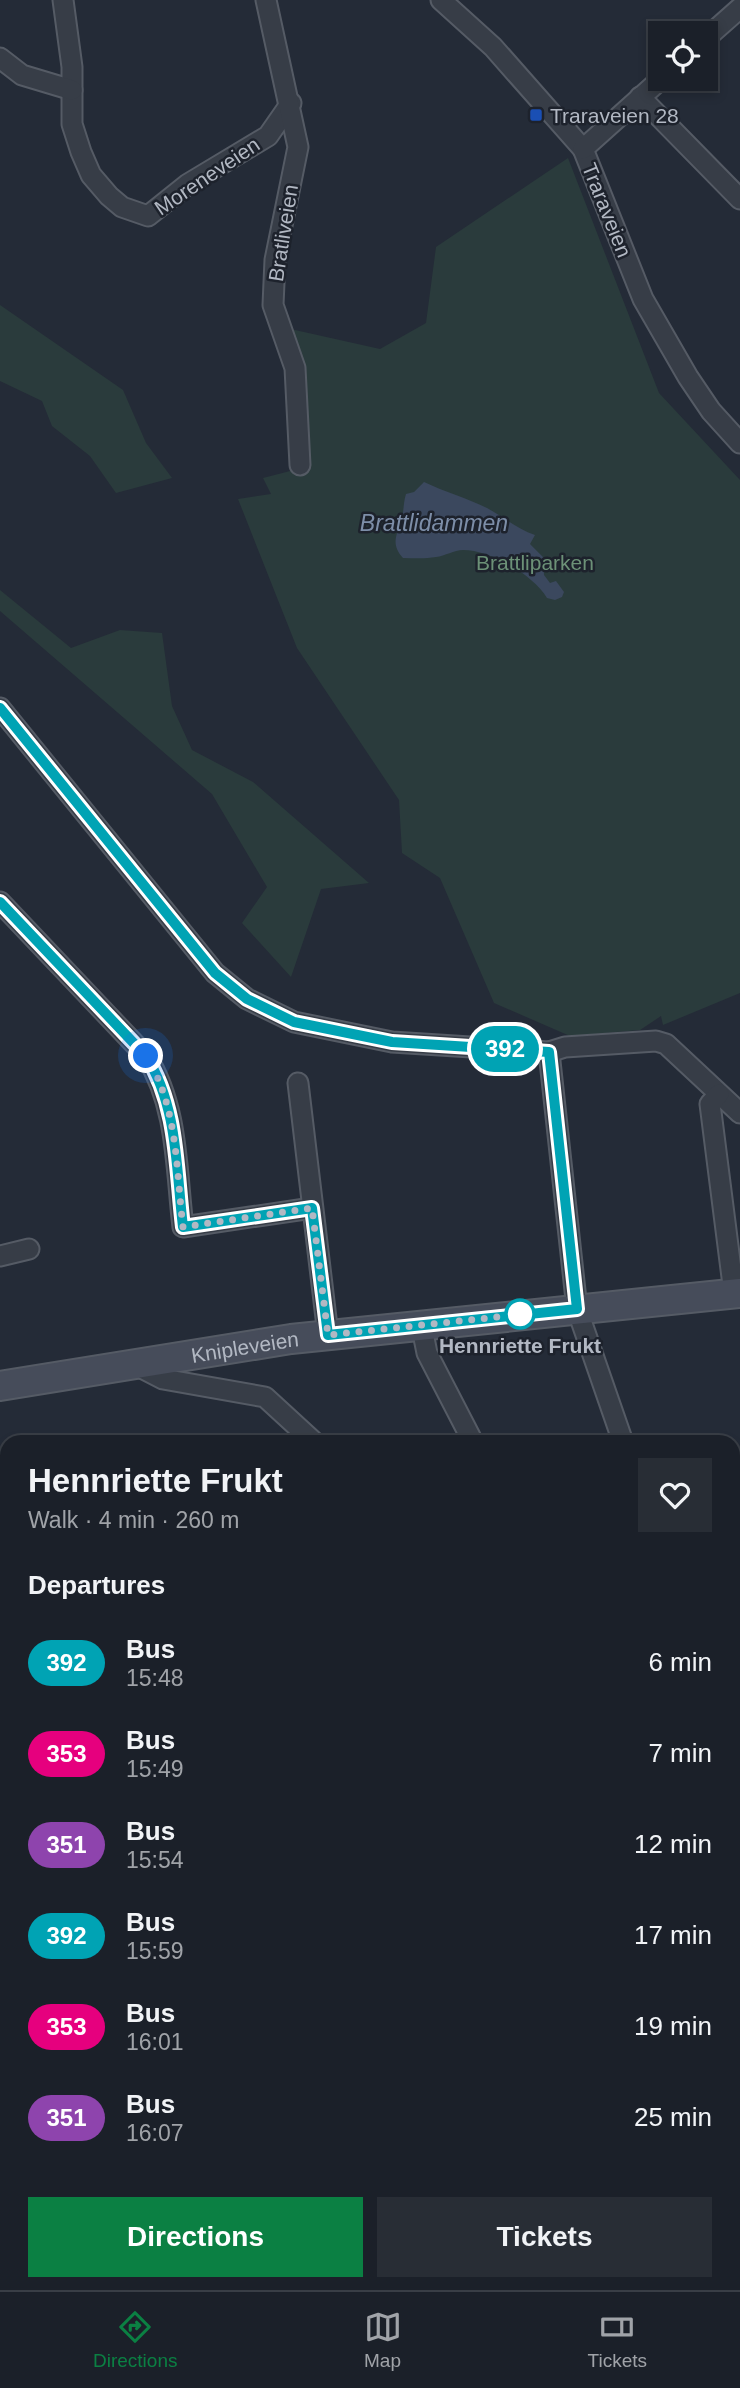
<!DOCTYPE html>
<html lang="en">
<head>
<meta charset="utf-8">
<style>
	:root { --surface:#1b2029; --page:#282d35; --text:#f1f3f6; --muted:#a0a3a8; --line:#393e46; --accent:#0b8043 }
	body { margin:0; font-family:Helvetica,sans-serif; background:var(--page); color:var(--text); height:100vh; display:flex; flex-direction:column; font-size:26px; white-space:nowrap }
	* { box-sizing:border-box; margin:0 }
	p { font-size:23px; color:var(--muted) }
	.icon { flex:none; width:38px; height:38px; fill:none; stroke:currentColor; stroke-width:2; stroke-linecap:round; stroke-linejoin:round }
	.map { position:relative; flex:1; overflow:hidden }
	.panel { position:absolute; left:0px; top:1435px; width:740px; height:856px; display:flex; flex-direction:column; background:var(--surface); border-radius:21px 21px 0 0; box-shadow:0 4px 10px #0003,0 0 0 2px var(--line) }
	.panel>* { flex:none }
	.badge { padding:0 14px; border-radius:23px; font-size:24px; line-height:46px }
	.controls { position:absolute; left:648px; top:21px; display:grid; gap:14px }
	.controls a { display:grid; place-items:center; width:70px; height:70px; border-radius:0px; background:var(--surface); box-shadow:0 4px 10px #0003,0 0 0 2px var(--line); font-size:35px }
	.you { position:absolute; width:35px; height:35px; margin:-18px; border:5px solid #fff; border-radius:50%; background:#1a73e8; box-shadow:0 0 0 10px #1a73e833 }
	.map>.badge { position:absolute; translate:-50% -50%; box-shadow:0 0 0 4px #fff }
	h2 { padding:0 28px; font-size:26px; line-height:63px }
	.round { display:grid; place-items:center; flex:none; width:74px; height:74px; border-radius:0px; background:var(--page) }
	.overview { display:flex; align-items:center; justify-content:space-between; height:119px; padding:0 28px }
	h1 { font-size:33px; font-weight:800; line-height:52px }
	.action { display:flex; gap:14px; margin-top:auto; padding:14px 28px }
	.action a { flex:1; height:80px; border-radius:0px; background:var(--accent); color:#fff; font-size:28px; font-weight:800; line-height:80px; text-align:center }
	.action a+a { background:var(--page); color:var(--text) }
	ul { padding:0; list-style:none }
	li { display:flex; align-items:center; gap:21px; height:91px; padding:0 28px }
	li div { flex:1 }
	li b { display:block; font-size:26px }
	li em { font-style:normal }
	li .badge { min-width:77px; font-weight:700; text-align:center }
	.dock { display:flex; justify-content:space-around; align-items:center; height:98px; border-top:2px solid var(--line); background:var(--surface); font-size:19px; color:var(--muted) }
	.dock a { display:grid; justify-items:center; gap:4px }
	.dock .selected { color:var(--accent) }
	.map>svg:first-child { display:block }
	.green { fill:#2a3b3c }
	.water { fill:#3b485e }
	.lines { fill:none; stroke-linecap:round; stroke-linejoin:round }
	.street-casing { stroke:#555b65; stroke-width:23 }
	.secondary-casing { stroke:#555b65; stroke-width:32 }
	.primary-casing { stroke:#404650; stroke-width:33 }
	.highway-casing { stroke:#424852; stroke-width:38 }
	.street { stroke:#373d47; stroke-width:19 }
	.secondary { stroke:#464c5a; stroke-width:28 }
	.primary { stroke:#555c67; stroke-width:30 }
	.highway { stroke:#6c6555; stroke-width:35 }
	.rail { stroke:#5c6370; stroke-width:5; stroke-dasharray:7 7; stroke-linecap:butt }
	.line-casing { stroke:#fff; stroke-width:16 }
	.line { stroke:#00a3b4; stroke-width:10 }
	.walk { stroke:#b2b8c3; stroke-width:7; stroke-dasharray:0 12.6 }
	.transit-dot { fill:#1a4fb4; stroke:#1d222c; stroke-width:2.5 }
	.stop-dot { fill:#fff; stroke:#00a3b4; stroke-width:3.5 }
	.labels { text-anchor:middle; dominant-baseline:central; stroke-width:5; stroke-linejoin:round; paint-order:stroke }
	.poi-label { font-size:21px; fill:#b2b8c3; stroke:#1d222c; text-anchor:start }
	.street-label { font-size:21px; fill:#b2b8c3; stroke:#1d222c }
	.park-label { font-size:21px; fill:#6c9177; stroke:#1d222c }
	.stop-label { font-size:21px; font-weight:bold; fill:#b2b8c3; stroke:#1d222c }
	.water-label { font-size:23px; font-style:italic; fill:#7d8ea8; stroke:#1d222c }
</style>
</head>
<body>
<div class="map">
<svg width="740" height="2290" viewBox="0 0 740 2290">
	<rect width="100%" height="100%" fill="#242b37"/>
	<g class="green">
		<polygon points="568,158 659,393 740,480 740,993 663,1025 661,1016 640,1030 570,1036 494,1003 440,878 402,853 399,800 297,648 238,499 271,494 263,478 294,470 286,328 380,349 426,323 436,247"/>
		<polygon points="0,305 123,390 146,443 172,478 116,493 90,456 52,426 42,401 0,381"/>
		<polygon points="0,590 71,648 120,630 162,633 172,706 192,750 253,782 369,883 321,889 291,977 242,923 267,887 212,794 0,611"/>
	</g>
	<path class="water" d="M424 482C445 492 467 498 487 508 504 517 517 529 535 535L530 544 543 557 544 575 550 583 556 581 564 592 562 597 555 600 547 598C533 575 491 550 463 550 454 550 445 556 436 557 425 559 414 558 403 558 391 545 396 536 401 522 404 513 403 503 406 494L414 492Z"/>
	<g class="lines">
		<g class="street-casing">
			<g id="street">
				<polyline points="63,0 72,67 72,124 81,152 91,175 109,196 122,207 148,216 188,184 268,136 291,103"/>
				<polyline points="266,0 298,147 275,260 273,305 295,368 300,465"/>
				<polyline points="441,0 493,47 583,149 643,299 688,377 711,411 740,443"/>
				<polyline points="705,39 740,8"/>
				<polyline points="0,58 22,75 72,90"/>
				<polyline points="640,97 740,199"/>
				<polyline points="583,149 661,79"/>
				<polyline points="0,708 215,973 247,999 294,1022 392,1042 549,1052 565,1047 656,1041 666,1044 740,1113"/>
				<path d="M0 902 146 1056C178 1106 176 1169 183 1227L312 1208"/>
				<polyline points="549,1052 577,1309 623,1442"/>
				<polyline points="298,1083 328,1335"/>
				<polyline points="719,1094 710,1104 734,1293"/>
				<polyline points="0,1256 29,1249"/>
				<polyline points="421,1323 427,1353 473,1442"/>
				<polyline points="132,1363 163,1379 265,1397 314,1442"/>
				<polyline points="733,1478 740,1476"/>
				<polyline points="0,1495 7,1495"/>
				<polyline points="733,1702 740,1697"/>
				<polyline points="0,1736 7,1744"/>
				<polyline points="0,1879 7,1886"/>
				<polyline points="733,2096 740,2103"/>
				<polyline points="733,2143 740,2140"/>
				<polyline points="733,2192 735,2290"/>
			</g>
		</g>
		<g class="secondary-casing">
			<g id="secondary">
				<path id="s1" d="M0 1386 291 1339 740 1293"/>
				<polyline points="704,2284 729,2290"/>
			</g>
		</g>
		<g class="primary-casing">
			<g id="primary">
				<polyline points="0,2042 7,2043"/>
				<polyline points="228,2284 248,2290"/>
				<polyline points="287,2284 301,2287 331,2284"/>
				<polyline points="345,2290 363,2284"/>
			</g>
		</g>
		<g class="highway-casing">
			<g id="highway">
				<polyline points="733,1775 740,1769"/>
				<polyline points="94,2290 102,2284"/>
				<polyline points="127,2290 150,2284"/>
			</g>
		</g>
		<use href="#street" class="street"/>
		<use href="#secondary" class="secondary"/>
		<use href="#primary" class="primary"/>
		<use href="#highway" class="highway"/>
		<g class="rail">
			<polyline points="733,1725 740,1719"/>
			<polyline points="57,2290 65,2284"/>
		</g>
	</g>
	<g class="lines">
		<g class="line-casing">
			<path id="line" d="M0 708 215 973 247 999 294 1022 392 1042 549 1052 577 1309 328 1335 312 1208 183 1227C176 1169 178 1106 146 1056L0 902"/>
		</g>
		<use href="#line" class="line"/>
		<path class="walk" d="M146 1056C178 1106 176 1169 183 1227L312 1208 328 1335 526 1314H520"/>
	</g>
	<rect class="transit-dot" x="529" y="108" width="14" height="14" rx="3.5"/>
	<circle class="stop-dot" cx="520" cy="1314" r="14"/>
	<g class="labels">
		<g class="poi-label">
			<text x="550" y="115">Traraveien 28</text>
		</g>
		<g class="street-label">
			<text transform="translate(207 176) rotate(-34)">Moreneveien</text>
			<text transform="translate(607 210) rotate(68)">Traraveien</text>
			<text transform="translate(283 233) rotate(-81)">Bratliveien</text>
			<text stroke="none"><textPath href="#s1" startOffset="248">Knipleveien</textPath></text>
		</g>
		<g class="park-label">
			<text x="535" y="562">Brattliparken</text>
		</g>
		<g class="stop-label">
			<text x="520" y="1345">Hennriette Frukt</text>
		</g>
		<g class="water-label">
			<text x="434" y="523">Brattlidammen</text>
		</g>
	</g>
</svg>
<div class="controls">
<a><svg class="icon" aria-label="locate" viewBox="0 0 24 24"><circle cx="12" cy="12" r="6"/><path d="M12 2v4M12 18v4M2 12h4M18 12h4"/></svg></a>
</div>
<div class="you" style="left:146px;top:1056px"></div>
<b class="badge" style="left:505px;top:1049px;background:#00a3b4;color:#fff">392</b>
<section class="panel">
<div class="overview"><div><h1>Hennriette Frukt</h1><p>Walk · 4 min · 260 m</p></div><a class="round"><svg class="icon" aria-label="heart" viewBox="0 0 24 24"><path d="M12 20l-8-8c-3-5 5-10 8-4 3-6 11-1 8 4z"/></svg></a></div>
<h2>Departures</h2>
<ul>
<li><span class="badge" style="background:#00a3b4;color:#fff">392</span><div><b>Bus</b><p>15:48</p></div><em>6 min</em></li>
<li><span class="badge" style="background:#e6007e;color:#fff">353</span><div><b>Bus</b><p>15:49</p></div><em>7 min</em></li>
<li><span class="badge" style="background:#8e44ad;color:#fff">351</span><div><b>Bus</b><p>15:54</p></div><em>12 min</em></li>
<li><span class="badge" style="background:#00a3b4;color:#fff">392</span><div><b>Bus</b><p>15:59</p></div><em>17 min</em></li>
<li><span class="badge" style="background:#e6007e;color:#fff">353</span><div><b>Bus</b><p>16:01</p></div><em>19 min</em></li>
<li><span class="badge" style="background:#8e44ad;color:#fff">351</span><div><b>Bus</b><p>16:07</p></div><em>25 min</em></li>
</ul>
<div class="action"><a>Directions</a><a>Tickets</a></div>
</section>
</div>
<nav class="dock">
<a class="selected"><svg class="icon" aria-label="directions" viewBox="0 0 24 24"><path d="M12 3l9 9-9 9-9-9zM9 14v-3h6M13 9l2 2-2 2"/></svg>Directions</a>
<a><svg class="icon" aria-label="map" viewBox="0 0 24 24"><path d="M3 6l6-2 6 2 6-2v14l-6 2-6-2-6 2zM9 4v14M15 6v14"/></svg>Map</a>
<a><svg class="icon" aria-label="tickets" viewBox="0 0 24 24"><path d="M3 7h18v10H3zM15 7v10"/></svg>Tickets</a>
</nav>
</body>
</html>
